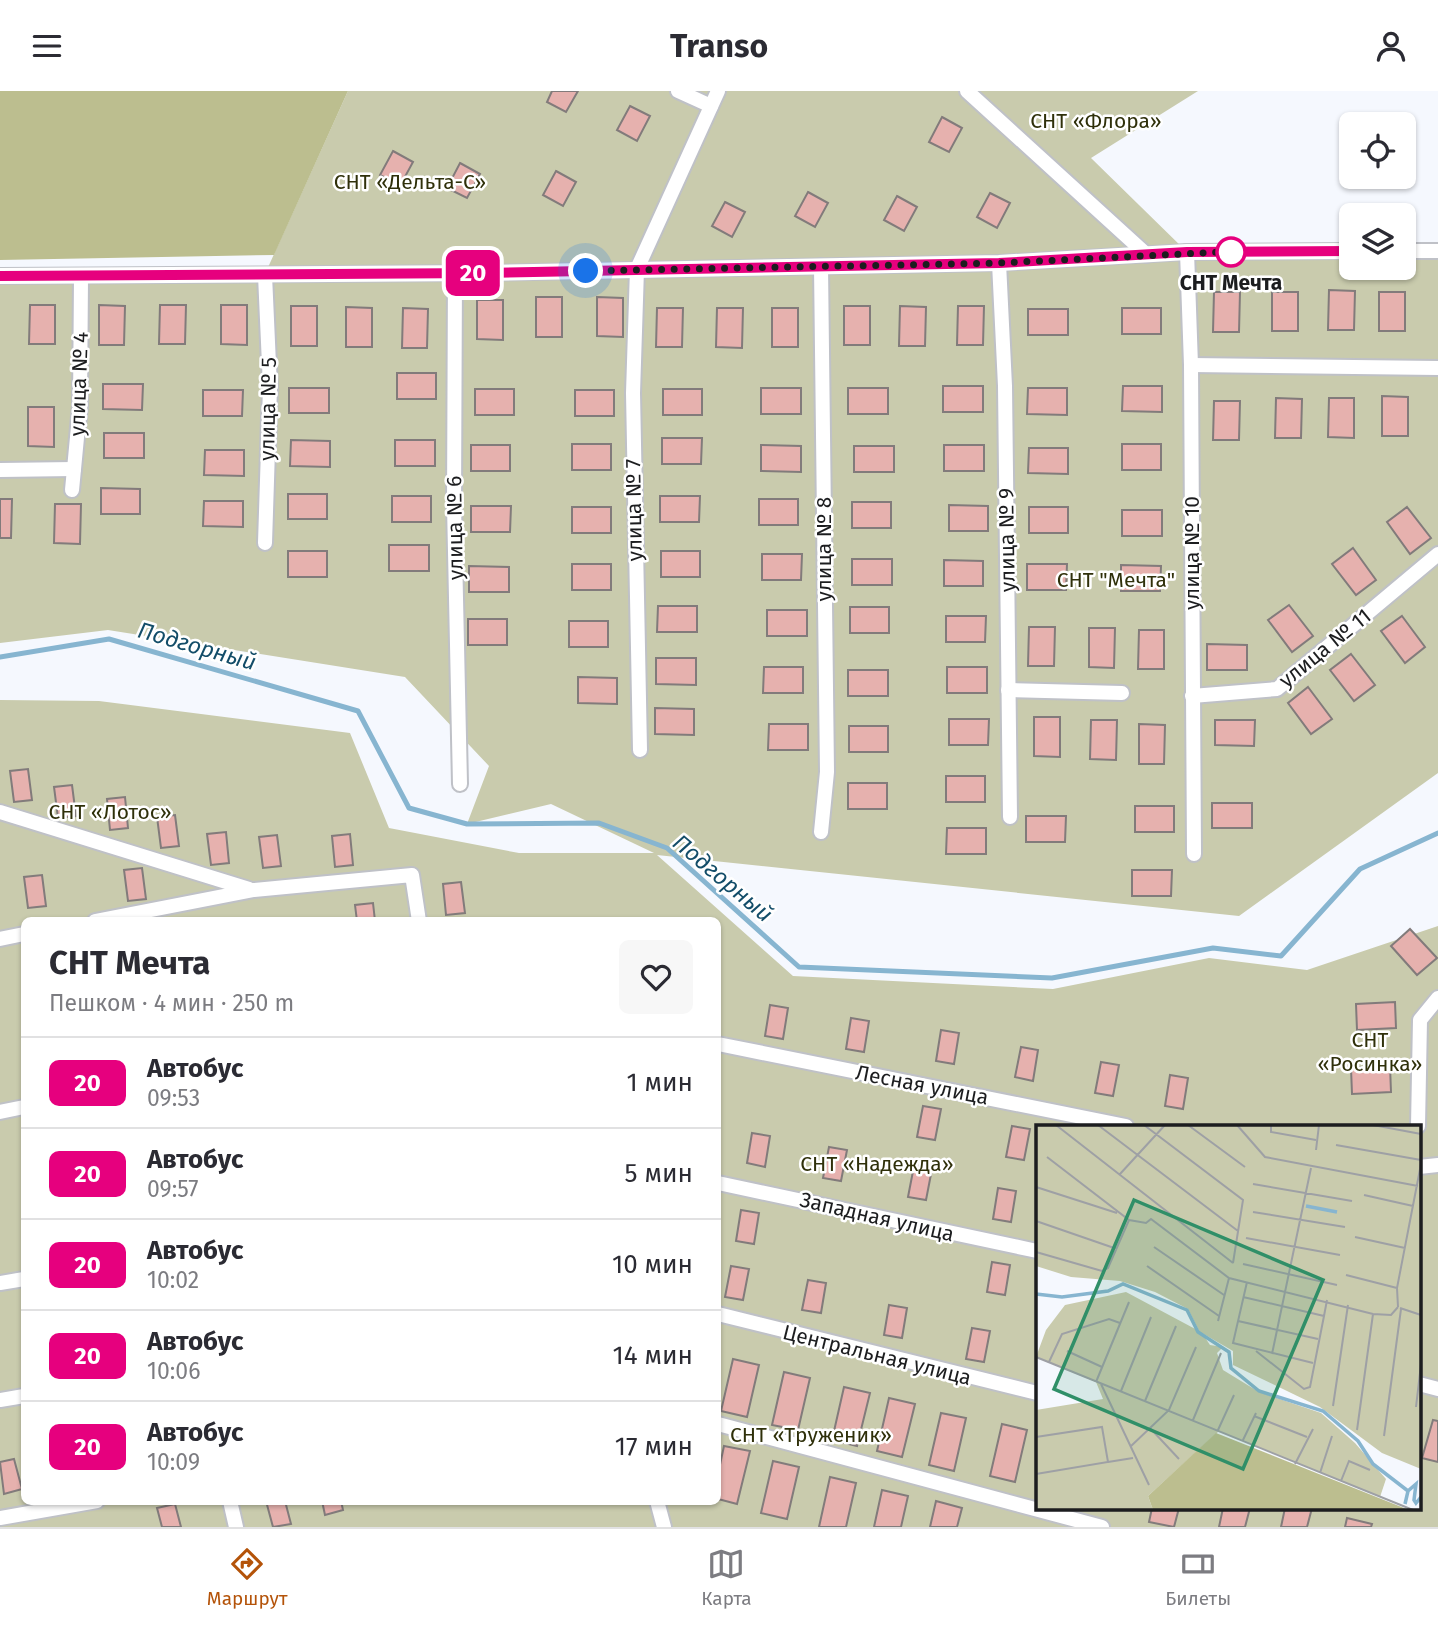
<!DOCTYPE html>
<html lang="ru">
<head>
<meta charset="utf-8">
<style>
	:root { --surface:#fff; --page:#f7f7f7; --text:#2b2b33; --muted:#7c7c81; --line:#e1e1e2; --accent:#b45309 }
	body { margin:0; font-family:"Fira Sans",sans-serif; background:var(--page); color:var(--text); height:100vh; display:flex; flex-direction:column; font-size:26px; white-space:nowrap }
	* { box-sizing:border-box; margin:0 }
	p { font-size:23px; color:var(--muted) }
	.icon { flex:none; width:38px; height:38px; fill:none; stroke:currentColor; stroke-width:2; stroke-linecap:round; stroke-linejoin:round }
	.map { position:relative; flex:1; overflow:hidden }
	.details { position:absolute; left:21px; top:826px; width:700px; height:588px; display:flex; flex-direction:column; background:var(--surface); border-radius:10px; box-shadow:0 2px 5px #0004 }
	.details>* { flex:none }
	.badge { padding:0 14px; border-radius:10px; font-size:24px; line-height:46px }
	.fabs { position:absolute; left:1339px; top:21px; display:grid; gap:14px }
	.fabs a { display:grid; place-items:center; width:77px; height:77px; border-radius:10px; background:var(--surface); box-shadow:0 2px 5px #0004; font-size:35px }
	.you { position:absolute; width:35px; height:35px; margin:-18px; border:5px solid #fff; border-radius:50%; background:#1a73e8; box-shadow:0 0 0 10px #1a73e833 }
	.map>.badge { position:absolute; translate:-50% -50%; box-shadow:0 0 0 4px #fff }
	.round { display:grid; place-items:center; flex:none; width:74px; height:74px; border-radius:10px; background:var(--page) }
	.summary { display:flex; align-items:center; justify-content:space-between; height:119px; padding:0 28px }
	h1 { font-size:33px; font-weight:700; line-height:52px }
	ul { padding:0; list-style:none }
	li { display:flex; align-items:center; gap:21px; height:91px; padding:0 28px; border-top:2px solid var(--line) }
	li div { flex:1 }
	li b { display:block; font-size:26px }
	li em { font-style:normal }
	li .badge { min-width:77px; font-weight:700; text-align:center }
	header { display:flex; justify-content:space-between; align-items:center; height:91px; padding:0 28px; background:var(--surface); font-size:32px; font-weight:700 }
	.tab-bar { display:flex; justify-content:space-around; align-items:center; height:98px; border-top:2px solid var(--line); background:var(--surface); font-size:19px; color:var(--muted) }
	.tab-bar a { display:grid; justify-items:center; gap:4px }
	.tab-bar .active { color:var(--accent) }
	.map>svg:first-child { display:block }
	.green { fill:#c9cbad; fill-rule:evenodd }
	.forest { fill:#bcbe8f }
	.lines { fill:none; stroke-linecap:round; stroke-linejoin:round }
	.stream { stroke:#87b5d0; stroke-width:5 }
	.building { fill:#e6b1ae; stroke:#827b7b; stroke-width:2 }
	.minor-casing { stroke:#bfc1c7; stroke-width:18 }
	.minor { stroke:#fff; stroke-width:14 }
	.line-casing { stroke:#fff; stroke-width:16 }
	.line { stroke:#e6007e; stroke-width:10 }
	.walk { stroke:#1c1d1f; stroke-width:7; stroke-dasharray:0 12.6 }
	.stop-dot { fill:#fff; stroke:#e6007e; stroke-width:3.5 }
	.labels { text-anchor:middle; dominant-baseline:central; stroke-width:5; stroke-linejoin:round; paint-order:stroke }
	.park-label { font-size:21px; fill:#2f300a; stroke:#fff }
	.stop-label { font-size:21px; font-weight:bold; fill:#1c1d1f; stroke:#fff }
	.street-label { font-size:21px; fill:#1c1d1f; stroke:#fff }
	.water-label { font-size:23px; font-style:italic; fill:#134d69; stroke:#fff }
	.inset-river { fill:none; stroke:#87b5d0; stroke-width:3.5 }
	.inset-road { fill:none; stroke:#9ea0a5; stroke-width:2 }
	.view { fill:#308f68; fill-opacity:0.15; stroke:#308f68; stroke-width:3.5 }
	.inset-edge { fill:none; stroke:#1c1d1f; stroke-width:3.5 }
</style>
</head>
<body>
<header><svg class="icon" aria-label="menu" viewBox="0 0 24 24"><path d="M4 6h16M4 12h16M4 18h16"/></svg>Transo<svg class="icon" aria-label="person" viewBox="0 0 24 24"><circle cx="12" cy="8" r="4"/><path d="M4 21q1-7 8-7t8 7"/></svg></header>
<div class="map">
<svg width="1438" height="1436" viewBox="0 0 1438 1436">
	<rect width="100%" height="100%" fill="#f5f8fe"/>
	<path class="green" d="M348 0H1198L1091 67 1187 161 1351 160V177H1404V160H1438V682L1239 825 657 764 793 885 1053 898 1209 867 1307 879 1438 835V1436H0V609L99 610 350 642 389 737 519 762H654L551 713 467 733 489 675 405 586 108 539 0 552V185L265 183ZM24 830H718V1410H24ZM1037 1035H1419V1417H1037Z"/>
	<polygon class="forest" points="0,0 348,0 274,164 0,169"/>
	<g class="lines">
		<polyline class="stream" points="0,566 109,548 358,620 409,717 467,733 599,732 667,757 799,876 1052,887 1213,857 1281,865 1360,778 1438,742"/>
	</g>
	<g class="building">
		<polygon points="552,0 578,0 566,21 547,11"/>
		<polygon points="630,15 650,25 637,50 617,39"/>
		<polygon points="942,26 962,37 949,61 929,51"/>
		<polygon points="393,60 413,71 400,95 380,84"/>
		<polygon points="460,72 480,83 467,107 447,97"/>
		<polygon points="556,80 576,91 563,115 543,104"/>
		<polygon points="808,101 828,112 815,136 795,125"/>
		<polygon points="990,102 1010,112 997,137 977,126"/>
		<polygon points="897,105 917,116 904,140 884,129"/>
		<polygon points="725,111 745,121 732,146 712,135"/>
		<polygon points="1329,199 1355,200 1354,239 1328,239"/>
		<polygon points="1214,201 1240,201 1239,241 1213,241"/>
		<rect x="1272" y="201" width="26" height="39"/>
		<rect x="1379" y="201" width="26" height="39"/>
		<rect x="536" y="206" width="26" height="40"/>
		<polygon points="597,206 623,207 623,246 597,245"/>
		<polygon points="477,209 503,209 503,249 477,248"/>
		<polygon points="30,214 55,214 55,253 29,253"/>
		<polygon points="99,214 125,215 124,254 99,254"/>
		<polygon points="160,214 186,214 185,253 159,253"/>
		<polygon points="221,214 247,214 247,254 221,253"/>
		<rect x="291" y="215" width="26" height="40"/>
		<rect x="844" y="215" width="26" height="39"/>
		<polygon points="900,215 926,216 925,255 899,255"/>
		<polygon points="958,215 984,215 983,254 957,254"/>
		<polygon points="346,216 372,217 372,256 346,256"/>
		<polygon points="403,217 428,218 427,257 402,257"/>
		<polygon points="657,217 683,217 682,256 656,256"/>
		<polygon points="717,217 743,217 742,257 716,256"/>
		<rect x="772" y="217" width="26" height="39"/>
		<rect x="1122" y="217" width="39" height="26"/>
		<rect x="1028" y="218" width="40" height="26"/>
		<rect x="397" y="282" width="39" height="26"/>
		<polygon points="103,293 143,293 142,319 103,318"/>
		<rect x="943" y="295" width="40" height="26"/>
		<polygon points="1123,295 1162,295 1162,321 1122,320"/>
		<rect x="289" y="297" width="40" height="25"/>
		<rect x="761" y="297" width="40" height="26"/>
		<rect x="848" y="297" width="40" height="26"/>
		<polygon points="1028,297 1067,297 1067,324 1027,323"/>
		<rect x="475" y="298" width="39" height="26"/>
		<rect x="663" y="298" width="39" height="26"/>
		<polygon points="203,299 243,299 242,325 203,325"/>
		<rect x="575" y="299" width="39" height="26"/>
		<polygon points="1382,305 1408,306 1408,345 1382,345"/>
		<polygon points="1276,307 1302,308 1301,347 1275,347"/>
		<polygon points="1329,307 1354,307 1354,347 1328,346"/>
		<polygon points="1214,310 1240,310 1239,349 1213,349"/>
		<polygon points="28,316 54,316 54,356 28,355"/>
		<rect x="104" y="342" width="40" height="25"/>
		<polygon points="662,347 702,347 701,373 662,373"/>
		<polygon points="291,349 330,350 330,376 290,375"/>
		<rect x="395" y="349" width="40" height="26"/>
		<rect x="572" y="353" width="39" height="26"/>
		<rect x="1122" y="353" width="39" height="26"/>
		<rect x="471" y="354" width="39" height="26"/>
		<polygon points="761,354 801,355 801,381 761,380"/>
		<rect x="944" y="354" width="40" height="26"/>
		<rect x="854" y="355" width="40" height="26"/>
		<polygon points="1029,357 1068,357 1068,383 1028,382"/>
		<polygon points="205,359 244,359 244,385 204,384"/>
		<polygon points="101,397 140,398 140,423 101,423"/>
		<rect x="288" y="403" width="39" height="25"/>
		<rect x="392" y="405" width="39" height="26"/>
		<polygon points="660,405 700,405 699,431 660,431"/>
		<polygon points="0,408 12,408 11,447 0,447"/>
		<rect x="759" y="408" width="39" height="26"/>
		<polygon points="204,410 243,410 243,436 203,435"/>
		<rect x="852" y="411" width="39" height="26"/>
		<polygon points="55,413 81,413 80,453 54,452"/>
		<polygon points="949,414 988,415 988,440 949,440"/>
		<polygon points="471,415 511,415 510,441 471,441"/>
		<rect x="572" y="416" width="39" height="26"/>
		<rect x="1029" y="416" width="39" height="26"/>
		<polygon points="1407,416 1431,447 1410,463 1387,431"/>
		<rect x="1122" y="419" width="40" height="26"/>
		<rect x="389" y="454" width="40" height="26"/>
		<polygon points="1353,457 1376,489 1356,504 1332,473"/>
		<rect x="288" y="460" width="39" height="26"/>
		<rect x="661" y="460" width="39" height="26"/>
		<polygon points="762,463 802,463 801,489 762,489"/>
		<rect x="852" y="468" width="40" height="26"/>
		<polygon points="944,469 983,470 983,495 944,495"/>
		<rect x="572" y="473" width="39" height="26"/>
		<polygon points="1027,473 1067,473 1066,499 1027,499"/>
		<polygon points="1121,474 1161,475 1160,500 1121,500"/>
		<polygon points="469,475 509,476 509,501 469,501"/>
		<polygon points="1289,514 1313,545 1292,561 1268,529"/>
		<polygon points="658,515 697,515 697,541 657,541"/>
		<rect x="850" y="516" width="39" height="26"/>
		<rect x="767" y="519" width="40" height="26"/>
		<polygon points="946,525 986,525 985,551 946,551"/>
		<polygon points="1402,525 1425,556 1405,572 1381,540"/>
		<rect x="468" y="528" width="39" height="26"/>
		<rect x="569" y="530" width="39" height="26"/>
		<polygon points="1029,536 1055,536 1054,575 1028,575"/>
		<polygon points="1089,537 1115,537 1114,577 1089,576"/>
		<polygon points="1139,539 1164,539 1164,578 1138,578"/>
		<polygon points="1207,553 1247,554 1247,579 1207,579"/>
		<polygon points="1351,563 1375,594 1354,610 1330,579"/>
		<polygon points="656,567 696,567 696,594 656,593"/>
		<polygon points="764,576 803,576 803,602 763,602"/>
		<rect x="947" y="576" width="40" height="26"/>
		<rect x="848" y="579" width="40" height="26"/>
		<polygon points="578,586 617,587 617,613 578,612"/>
		<polygon points="1308,596 1332,628 1311,643 1288,612"/>
		<polygon points="655,617 694,618 694,644 655,643"/>
		<polygon points="1034,626 1060,626 1060,666 1034,665"/>
		<polygon points="949,628 989,628 988,654 949,654"/>
		<polygon points="1091,629 1117,629 1116,669 1090,668"/>
		<polygon points="1215,629 1255,629 1254,655 1215,654"/>
		<polygon points="769,633 808,633 808,659 768,659"/>
		<polygon points="1139,633 1165,634 1164,673 1139,673"/>
		<rect x="849" y="635" width="39" height="26"/>
		<polygon points="28,678 32,709 14,711 10,680"/>
		<rect x="946" y="685" width="39" height="26"/>
		<rect x="848" y="692" width="39" height="26"/>
		<polygon points="72,694 76,725 58,727 54,696"/>
		<polygon points="125,706 128,737 110,739 107,708"/>
		<rect x="1212" y="712" width="40" height="25"/>
		<rect x="1135" y="715" width="39" height="26"/>
		<polygon points="175,724 179,755 161,757 157,726"/>
		<polygon points="1026,725 1066,725 1065,751 1026,751"/>
		<polygon points="947,737 986,737 986,763 946,763"/>
		<polygon points="226,741 229,772 211,774 207,743"/>
		<polygon points="350,743 353,774 335,776 332,745"/>
		<polygon points="277,744 281,775 263,777 259,746"/>
		<polygon points="142,777 146,808 128,810 124,779"/>
		<polygon points="1132,779 1172,779 1171,805 1132,805"/>
		<polygon points="42,784 46,815 28,817 24,786"/>
		<polygon points="461,791 465,822 446,824 443,793"/>
		<polygon points="373,812 375,830 357,830 355,814"/>
		<polygon points="1410,838 1437,867 1417,884 1391,855"/>
		<polygon points="1395,911 1396,937 1357,939 1356,913"/>
		<polygon points="770,914 788,917 783,948 765,945"/>
		<polygon points="851,927 869,930 864,961 846,958"/>
		<polygon points="941,939 959,942 954,973 936,970"/>
		<polygon points="1021,956 1038,959 1033,990 1015,986"/>
		<polygon points="1101,971 1119,974 1113,1005 1095,1002"/>
		<polygon points="1390,975 1391,1001 1352,1003 1351,977"/>
		<polygon points="1170,984 1188,987 1183,1018 1165,1015"/>
		<polygon points="923,1015 941,1018 935,1049 917,1046"/>
		<polygon points="1012,1035 1030,1038 1024,1069 1006,1066"/>
		<polygon points="752,1042 770,1045 765,1076 747,1072"/>
		<polygon points="829,1056 847,1059 841,1090 823,1087"/>
		<polygon points="914,1075 932,1078 926,1109 908,1106"/>
		<polygon points="998,1097 1016,1100 1011,1131 993,1128"/>
		<polygon points="741,1119 759,1122 754,1153 736,1150"/>
		<polygon points="992,1171 1010,1174 1005,1204 987,1201"/>
		<polygon points="731,1175 749,1178 743,1209 725,1206"/>
		<polygon points="808,1189 826,1192 821,1222 802,1219"/>
		<polygon points="889,1214 907,1217 902,1247 884,1244"/>
		<polygon points="972,1237 990,1240 984,1271 966,1268"/>
		<polygon points="733,1268 759,1274 747,1326 721,1320"/>
		<polygon points="784,1281 810,1287 798,1339 772,1334"/>
		<polygon points="844,1296 870,1302 857,1355 832,1349"/>
		<polygon points="889,1307 915,1313 902,1366 877,1360"/>
		<polygon points="941,1322 966,1327 954,1380 929,1374"/>
		<polygon points="1433,1329 1438,1330 1438,1371 1422,1367"/>
		<polygon points="1002,1333 1027,1339 1015,1391 990,1385"/>
		<polygon points="724,1355 750,1360 737,1413 718,1408 718,1383"/>
		<polygon points="14,1368 22,1398 4,1403 0,1371"/>
		<polygon points="773,1370 799,1376 787,1428 761,1422"/>
		<polygon points="830,1386 856,1392 846,1436 819,1436"/>
		<polygon points="882,1399 908,1405 901,1436 874,1436"/>
		<polygon points="266,1410 285,1410 291,1433 273,1436"/>
		<polygon points="322,1410 341,1410 343,1419 325,1424"/>
		<polygon points="936,1410 962,1417 957,1436 930,1436"/>
		<polygon points="175,1413 181,1436 162,1436 157,1417"/>
		<polygon points="1152,1417 1179,1417 1174,1436 1149,1431"/>
		<polygon points="1223,1417 1250,1417 1245,1436 1219,1436"/>
		<polygon points="1285,1417 1312,1417 1307,1436 1281,1436"/>
		<polygon points="1347,1427 1372,1433 1371,1436 1345,1436"/>
	</g>
	<g class="lines">
		<g class="minor-casing">
			<g id="minor">
				<polyline points="678,0 711,15"/>
				<polyline points="967,0 1147,164"/>
				<polyline points="1404,160 1438,160"/>
				<polyline points="1187,161 1191,274 1194,763"/>
				<polyline points="999,172 1005,295 1010,726"/>
				<polyline points="455,181 454,414 460,693"/>
				<polyline points="0,185 484,182 999,172 1187,161 1351,160"/>
				<polyline points="1191,274 1438,277"/>
				<polyline points="0,379 74,378"/>
				<polyline points="72,399 80,315 81,186"/>
				<polyline points="265,452 270,296 265,184"/>
				<polyline points="1008,599 1122,602"/>
				<polyline points="1192,605 1277,598 1438,463"/>
				<polyline points="640,659 633,302 637,178 718,0"/>
				<polyline points="0,721 249,798"/>
				<polyline points="821,741 827,681 821,175"/>
				<polyline points="95,830 254,799 412,784 419,830"/>
				<polyline points="0,848 24,843"/>
				<polyline points="718,953 1126,1035"/>
				<polyline points="0,1021 24,1016"/>
				<polyline points="1418,1035 1420,929 1438,907"/>
				<polyline points="1419,1076 1438,1074"/>
				<polyline points="718,1092 1037,1160"/>
				<polyline points="0,1192 24,1188"/>
				<polyline points="718,1223 1037,1302"/>
				<polyline points="1419,1293 1438,1298"/>
				<polyline points="0,1309 24,1305"/>
				<polyline points="718,1333 1102,1436"/>
				<polyline points="230,1410 236,1436"/>
				<polyline points="657,1410 664,1436"/>
				<polyline points="0,1427 97,1410"/>
			</g>
		</g>
		<use href="#minor" class="minor"/>
	</g>
	<g class="lines">
		<g class="line-casing">
			<polyline id="line" points="0,185 484,182 999,172 1187,161 1351,160"/>
		</g>
		<use href="#line" class="line"/>
		<polyline class="walk" points="586,180 999,172 1242,160 1231,161"/>
	</g>
	<circle class="stop-dot" cx="1231" cy="161" r="14"/>
	<g class="labels">
		<g class="park-label">
			<text x="1096" y="30">СНТ «Флора»</text>
			<text x="410" y="91">СНТ «Дельта-С»</text>
			<text x="1116" y="489">СНТ "Мечта"</text>
			<text x="110" y="721">СНТ «Лотос»</text>
			<text x="1370" y="949">СНТ<tspan x="1370" dy="24">«Росинка»</tspan></text>
			<text x="877" y="1073">СНТ «Надежда»</text>
			<text x="811" y="1344">СНТ «Труженик»</text>
		</g>
		<g class="stop-label">
			<text x="1231" y="192">СНТ Мечта</text>
		</g>
		<g class="street-label">
			<text transform="translate(79 293) rotate(-88)">улица № 4</text>
			<text transform="translate(268 318) rotate(-89)">улица № 5</text>
			<text transform="translate(634 419) rotate(-91)">улица № 7</text>
			<text transform="translate(455 437) rotate(-91)">улица № 6</text>
			<text transform="translate(1007 449) rotate(-91)">улица № 9</text>
			<text transform="translate(824 458) rotate(-90)">улица № 8</text>
			<text transform="translate(1192 462) rotate(-90)">улица № 10</text>
			<text transform="translate(1325 557) rotate(-39)">улица № 11</text>
			<text transform="translate(922 994) rotate(11)">Лесная улица</text>
			<text transform="translate(877 1126) rotate(13)">Западная улица</text>
			<text transform="translate(877 1264) rotate(14)">Центральная улица</text>
		</g>
		<g class="water-label">
			<text transform="translate(197 555) rotate(16)">Подгорный</text>
			<text transform="translate(723 787) rotate(40)">Подгорный</text>
		</g>
	</g>
	<g transform="translate(1036 1034)">
		<rect width="385" height="385" fill="#f5f8fe"/>
		<path d="M0 0H385V344L346 328 284 282 197 240V226L166 208 174 220 187 222 181 228 187 245 223 267 285 288 319 318 350 354 344 372 183 306 112 371 117 385H0V285L67 274 60 257 0 232 10 205 29 180 90 167 163 206 152 184 119 167 84 156 35 152 0 141Z" fill="#c9cbad"/>
		<path d="M180 308 373 385H117L112 371Z" fill="#bcbe8f"/>
		<path class="inset-river" d="M270 81 301 87M0 169 26 172 72 166 87 159 151 185 162 207 193 227 195 243 223 266 287 286 322 316 337 339 372 366M369 379 372 366 380 359 378 375 380 378 385 372"/>
		<path class="inset-road" d="M20 0 197 138M62 0 202 106M108 0 207 75 197 138M152 0 209 42M201 0 229 32 382 61M235 0V7L280 15M337 0 385 9M300 20 385 35M280 25 283 0M11 32 93 95 110 98 115 94 193 153 337 189 355 190 362 182M84 49 129 0M217 59 316 76M0 62 81 88M328 70 377 81M217 87 309 102M0 96 81 124M319 112 369 123M210 113 304 130M118 122 188 170M0 127 66 146 72 143 93 95M207 139 301 160M111 141 183 191M310 150 361 163M211 157 197 218 277 238M207 172 288 191 291 175M362 182 361 163 385 39M364 183 385 190M182 196 193 153M202 196 282 214M31 226 66 242M220 226 268 264 274 262 288 191M236 229 275 43M0 232 377 385M13 237 26 209 73 194 84 198M60 257 93 177M65 259 113 360M85 266 115 192M109 276 140 201M297 281 312 180M380 282 385 239M218 291 271 312M157 295 185 228M114 303 143 334M182 305 198 270M321 305 337 189M348 311 365 184M0 312 66 302 72 337 0 349M207 315 220 288M94 322 133 285 160 222M72 337 97 333M259 339 277 304M284 348 296 311M305 356 313 336 334 345"/>
		<path class="view" d="M98 75 287 155 207 344 18 264Z"/>
		<rect width="385" height="385" class="inset-edge"/>
	</g>
</svg>
<div class="fabs">
<a><svg class="icon" aria-label="locate" viewBox="0 0 24 24"><circle cx="12" cy="12" r="6"/><path d="M12 2v4M12 18v4M2 12h4M18 12h4"/></svg></a>
<a><svg class="icon" aria-label="layers" viewBox="0 0 24 24"><path d="M12 4l9 5-9 5-9-5zM3 14l9 5 9-5"/></svg></a>
</div>
<div class="you" style="left:586px;top:180px"></div>
<b class="badge" style="left:473px;top:182px;background:#e6007e;color:#fff">20</b>
<section class="details">
<div class="summary"><div><h1>СНТ Мечта</h1><p>Пешком · 4 мин · 250 m</p></div><a class="round"><svg class="icon" aria-label="heart" viewBox="0 0 24 24"><path d="M12 20l-8-8c-3-5 5-10 8-4 3-6 11-1 8 4z"/></svg></a></div>
<ul>
<li><span class="badge" style="background:#e6007e;color:#fff">20</span><div><b>Автобус</b><p>09:53</p></div><em>1 мин</em></li>
<li><span class="badge" style="background:#e6007e;color:#fff">20</span><div><b>Автобус</b><p>09:57</p></div><em>5 мин</em></li>
<li><span class="badge" style="background:#e6007e;color:#fff">20</span><div><b>Автобус</b><p>10:02</p></div><em>10 мин</em></li>
<li><span class="badge" style="background:#e6007e;color:#fff">20</span><div><b>Автобус</b><p>10:06</p></div><em>14 мин</em></li>
<li><span class="badge" style="background:#e6007e;color:#fff">20</span><div><b>Автобус</b><p>10:09</p></div><em>17 мин</em></li>
</ul>
</section>
</div>
<nav class="tab-bar">
<a class="active"><svg class="icon" aria-label="directions" viewBox="0 0 24 24"><path d="M12 3l9 9-9 9-9-9zM9 14v-3h6M13 9l2 2-2 2"/></svg>Маршрут</a>
<a><svg class="icon" aria-label="map" viewBox="0 0 24 24"><path d="M3 6l6-2 6 2 6-2v14l-6 2-6-2-6 2zM9 4v14M15 6v14"/></svg>Карта</a>
<a><svg class="icon" aria-label="tickets" viewBox="0 0 24 24"><path d="M3 7h18v10H3zM15 7v10"/></svg>Билеты</a>
</nav>
</body>
</html>
